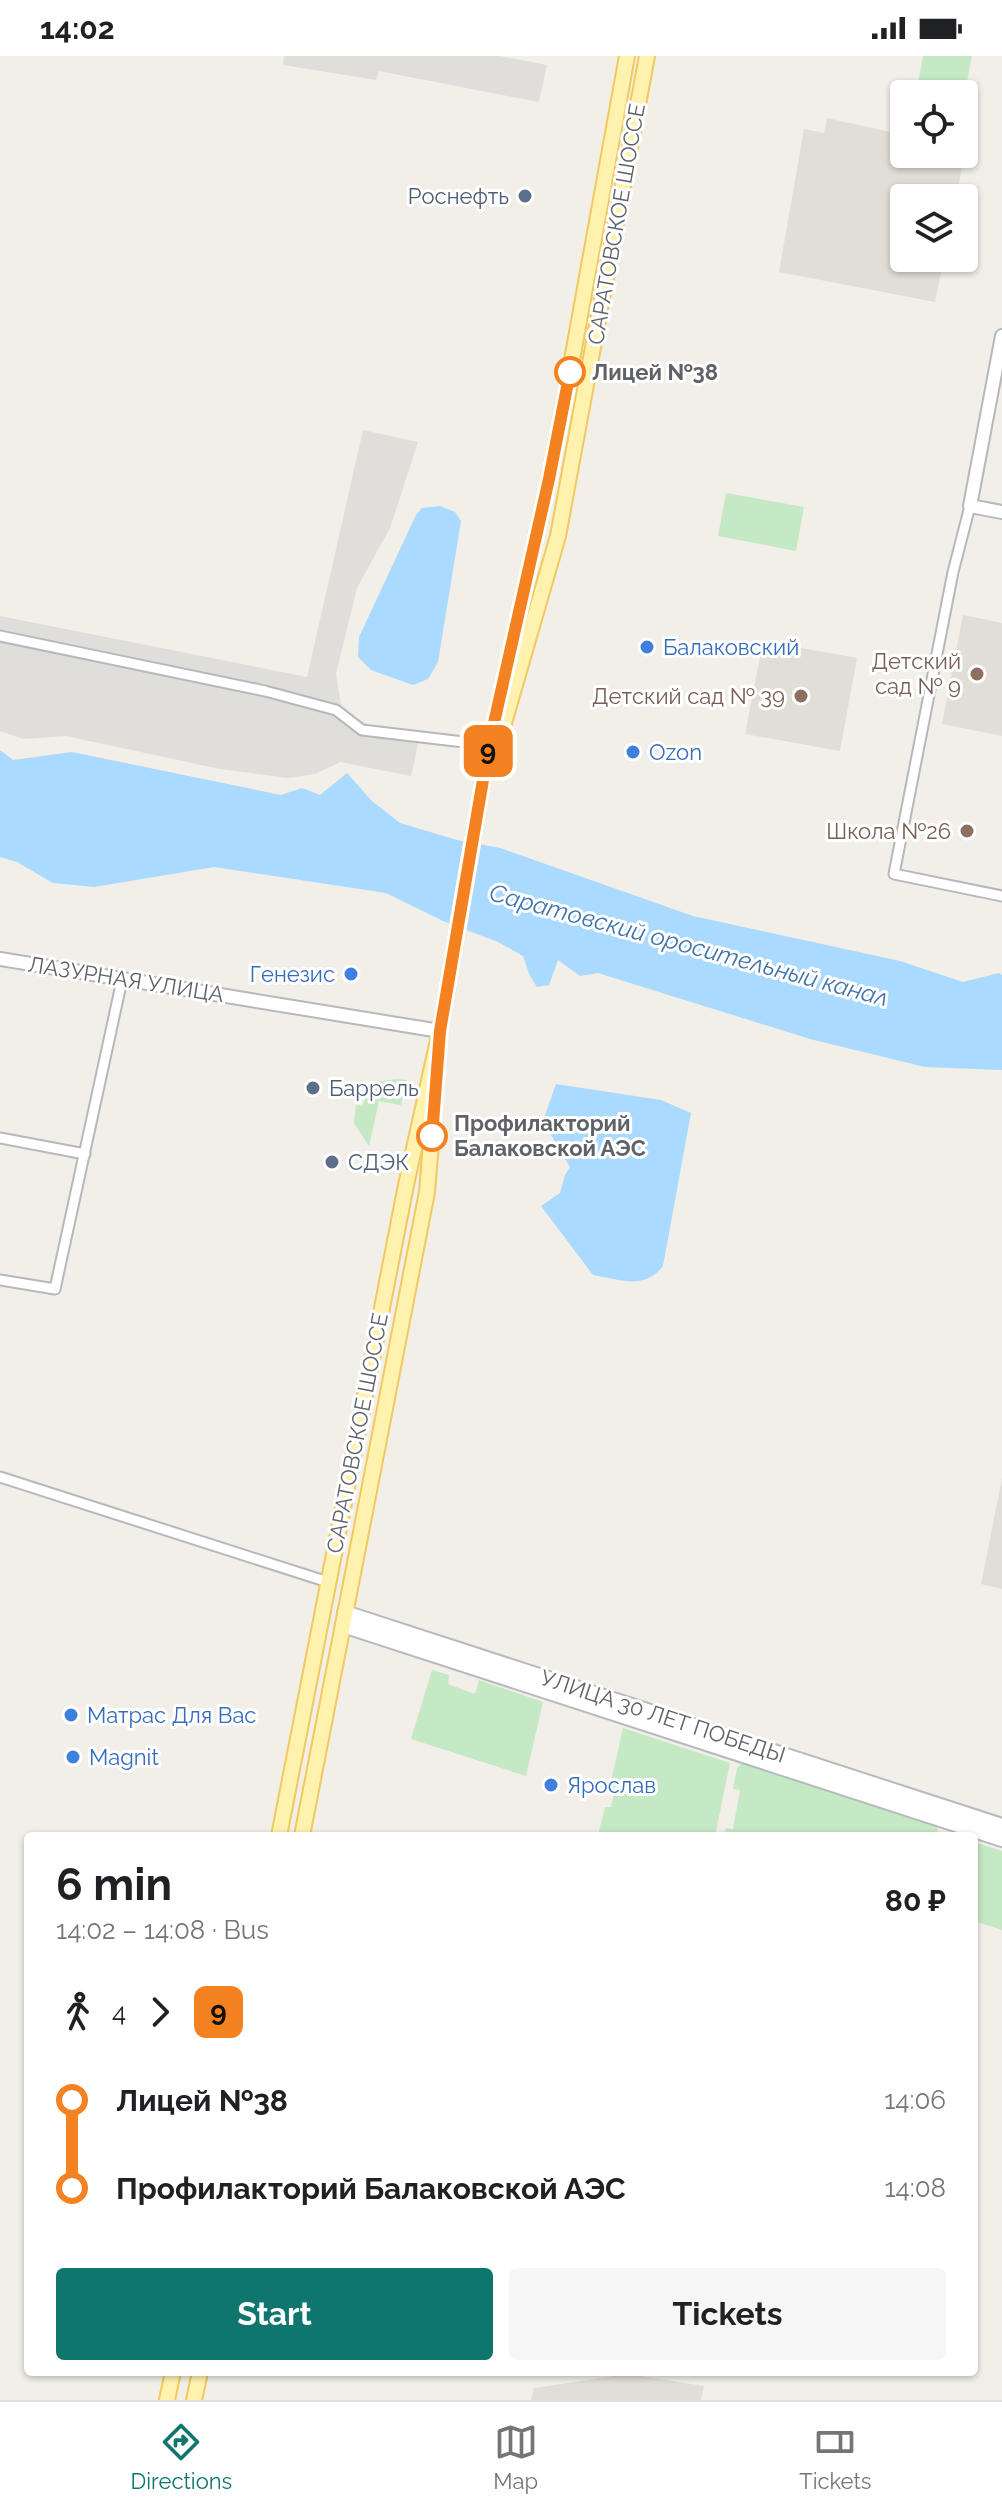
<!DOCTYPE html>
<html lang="en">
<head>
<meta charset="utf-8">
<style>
	:root { --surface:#fff; --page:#f6f6f6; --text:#202124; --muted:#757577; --line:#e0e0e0; --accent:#0f766e }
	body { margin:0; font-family:Raleway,sans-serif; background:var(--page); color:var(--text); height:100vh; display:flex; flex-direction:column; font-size:30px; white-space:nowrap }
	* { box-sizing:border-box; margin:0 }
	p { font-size:26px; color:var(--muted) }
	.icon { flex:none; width:44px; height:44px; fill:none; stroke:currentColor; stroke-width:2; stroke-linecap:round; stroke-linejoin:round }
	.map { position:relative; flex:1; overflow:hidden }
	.details { position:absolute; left:24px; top:1776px; width:954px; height:544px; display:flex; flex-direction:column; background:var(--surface); border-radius:8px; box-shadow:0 2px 6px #0004 }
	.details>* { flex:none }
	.badge { padding:0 16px; border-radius:12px; font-size:28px; line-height:52px }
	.tools { position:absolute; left:890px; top:24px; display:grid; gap:16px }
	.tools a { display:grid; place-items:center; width:88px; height:88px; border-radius:8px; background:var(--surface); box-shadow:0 2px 6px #0004; font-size:40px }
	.map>.badge { position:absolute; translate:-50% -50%; box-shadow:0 0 0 4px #fff }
	.legs { display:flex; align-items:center; gap:12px; height:88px; padding:0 32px; font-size:26px }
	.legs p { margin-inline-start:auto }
	.summary { display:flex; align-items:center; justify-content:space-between; height:136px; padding:0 32px }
	h1 { font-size:44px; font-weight:700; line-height:60px }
	.cta { display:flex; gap:16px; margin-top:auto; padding:16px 32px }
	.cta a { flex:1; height:92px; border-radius:8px; background:var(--accent); color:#fff; font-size:32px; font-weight:700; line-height:92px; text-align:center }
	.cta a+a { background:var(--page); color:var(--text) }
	ul { padding:0 32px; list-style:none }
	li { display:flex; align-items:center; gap:28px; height:88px; font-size:30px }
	li i { display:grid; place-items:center; width:12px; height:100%; margin:0 10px; background:currentColor }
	li i::after { content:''; width:20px; height:20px; margin:-10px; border:6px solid; border-radius:50%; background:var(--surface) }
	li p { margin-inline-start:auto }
	li:first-child i { background:linear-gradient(#0000 50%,currentColor 0) }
	li:last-child i { background:linear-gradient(currentColor 50%,#0000 0) }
	.status { display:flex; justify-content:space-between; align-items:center; height:56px; padding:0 40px; background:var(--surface); direction:ltr }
	.status svg { height:22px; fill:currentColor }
	.menu { display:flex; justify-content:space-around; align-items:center; height:112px; border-top:2px solid var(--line); background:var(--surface); font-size:22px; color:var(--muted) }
	.menu a { display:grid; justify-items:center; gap:4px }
	.menu .active { color:var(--accent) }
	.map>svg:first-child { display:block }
	.industrial { fill:#e0deda }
	.education { fill:#e1ded6 }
	.green { fill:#c5e8c5 }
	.water { fill:#aadaff }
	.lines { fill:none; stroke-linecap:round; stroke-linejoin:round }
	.minor-casing { stroke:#b5b8bc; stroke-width:13 }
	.tertiary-casing { stroke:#b5b8bc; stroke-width:16 }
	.secondary-casing { stroke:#b6babf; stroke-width:18 }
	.primary-casing { stroke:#f2c960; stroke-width:18 }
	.minor { stroke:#fff; stroke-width:9 }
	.tertiary { stroke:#fff; stroke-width:12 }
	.secondary { stroke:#fff; stroke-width:14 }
	.primary { stroke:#fff2af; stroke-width:14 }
	.line-1-casing { stroke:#fff; stroke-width:18 }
	.line-1 { stroke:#f58220; stroke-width:12 }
	.service-dot { fill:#5c6f8a; stroke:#fff; stroke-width:3 }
	.stop-1-dot { fill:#fff; stroke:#f58220; stroke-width:4 }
	.shop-dot { fill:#3f7fe0; stroke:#fff; stroke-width:3 }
	.education-dot { fill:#8d6e63; stroke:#fff; stroke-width:3 }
	.labels { text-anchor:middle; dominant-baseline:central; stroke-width:6; stroke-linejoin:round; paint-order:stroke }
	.service-label { font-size:22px; fill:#4e5e75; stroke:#fff; text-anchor:start }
	.street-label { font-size:22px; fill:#5f6368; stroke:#fff }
	.stop-label { font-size:22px; font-weight:bold; fill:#5f6368; stroke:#fff; text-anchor:start }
	.shop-label { font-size:22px; fill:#366cbe; stroke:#fff; text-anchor:start }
	.education-label { font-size:22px; fill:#785e54; stroke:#fff; text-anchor:end }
	.water-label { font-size:24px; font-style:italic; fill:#4174aa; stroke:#fff }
</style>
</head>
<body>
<div class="status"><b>14:02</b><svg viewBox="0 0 49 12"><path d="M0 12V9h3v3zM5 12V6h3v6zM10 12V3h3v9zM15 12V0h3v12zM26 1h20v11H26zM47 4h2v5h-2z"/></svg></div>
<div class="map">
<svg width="1002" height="2344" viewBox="0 0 1002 2344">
	<rect width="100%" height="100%" fill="#f1efe8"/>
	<g class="industrial">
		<polygon points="284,0 500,0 547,9 539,46 379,15 376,24 283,9"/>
		<polygon points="363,374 418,386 390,472 357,532 336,618 342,655 370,670 420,679 411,720 340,706 315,718 288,722 220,713 66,680 24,683 0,675 0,560 307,621"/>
	</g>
	<g class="education">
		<polygon points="827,62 904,79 904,98 964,98 964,92 966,93 956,142 904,142 904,202 944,202 935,246 779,216 804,73 824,77"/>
		<polygon points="963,559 1002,567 1002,680 942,668"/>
		<polygon points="763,585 857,602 840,695 745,678"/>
		<polygon points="1002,1422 1002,1533 981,1528"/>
		<polygon points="628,2318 704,2330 701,2344 531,2344 534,2332"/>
	</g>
	<g class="green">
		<polygon points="923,0 972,0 964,41 964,38 916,38"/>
		<polygon points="726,437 804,451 796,495 718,480"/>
		<path d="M397 1023 407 1024 401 1049 379 1045 369 1090 354 1067 356 1049 362 1050 365 1043 359 1041C366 1026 382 1025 397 1023Z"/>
		<polygon points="432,1614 449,1619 448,1628 475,1638 479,1624 543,1646 526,1720 411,1683"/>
		<polygon points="623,1672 730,1707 715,1780 598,1779 605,1751 611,1751 615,1732 610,1730"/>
		<polygon points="744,1705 936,1767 939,1780 724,1780 726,1772 733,1773 740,1734 733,1733 737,1712"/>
		<polygon points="974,1786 1002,1795 1002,1874 974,1865"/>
	</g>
	<g class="water">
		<polygon points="440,450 455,456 461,465 438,606 428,623 413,629 371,614 358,601 359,581 416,459 422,452"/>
		<polygon points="0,694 13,704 72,696 281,739 302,732 320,739 347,717 372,745 400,767 457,784 500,792 693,860 900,905 963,926 999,917 1002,919 1002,1014 925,1011 810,983 598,917 580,920 558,904 549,929 537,931 530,920 523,900 498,886 443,865 386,837 214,811 94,831 53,827 17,806 0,801"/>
		<path d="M556 1028 661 1044 691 1057 663 1210C643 1235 620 1223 593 1219L541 1150 560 1137 565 1119 570 1111 543 1065Z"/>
	</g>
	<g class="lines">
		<g class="minor-casing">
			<g id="minor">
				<polyline points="970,450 953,516 894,818 1002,840"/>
				<polyline points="0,580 265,635 336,654 362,674 489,689"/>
				<polyline points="0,1082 85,1098"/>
				<polyline points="0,1224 55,1233 122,924"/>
				<polyline points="0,1421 328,1526"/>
			</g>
		</g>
		<g class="tertiary-casing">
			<g id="tertiary">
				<polyline points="1002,280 970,450 1002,456"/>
				<polyline points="0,903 440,975"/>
			</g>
		</g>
		<g class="secondary-casing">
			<g id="secondary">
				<polyline points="345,1557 1002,1770"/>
				<polyline points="343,1569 1002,1783"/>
			</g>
		</g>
		<g class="primary-casing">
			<g id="primary">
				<polyline points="498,688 558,480 647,0"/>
				<polyline points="279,1780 406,1129 440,975 489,689 549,423 570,315 627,0"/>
				<polyline points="302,1780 427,1136 436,1025"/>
				<polyline points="167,2344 173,2316"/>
				<polyline points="194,2344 200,2316"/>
			</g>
		</g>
		<use href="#minor" class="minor"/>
		<use href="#tertiary" class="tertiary"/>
		<use href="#secondary" class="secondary"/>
		<use href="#primary" class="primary"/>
	</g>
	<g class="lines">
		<g class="line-1-casing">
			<polyline id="line-1" points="432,1080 440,975 489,689 549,423 570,316"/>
		</g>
		<use href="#line-1" class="line-1"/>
	</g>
	<g class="service-dot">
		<circle cx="525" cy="140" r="8"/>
		<circle cx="313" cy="1032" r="8"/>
		<circle cx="332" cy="1106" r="8"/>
	</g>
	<g class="stop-1-dot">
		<circle cx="570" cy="316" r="14"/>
		<circle cx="432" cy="1080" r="14"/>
	</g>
	<g class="shop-dot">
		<circle cx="647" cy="591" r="8"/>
		<circle cx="633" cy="696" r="8"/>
		<circle cx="351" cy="918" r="8"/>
		<circle cx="71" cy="1659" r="8"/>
		<circle cx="73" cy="1701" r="8"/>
		<circle cx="551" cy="1729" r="8"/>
	</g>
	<g class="education-dot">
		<circle cx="977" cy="618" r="8"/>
		<circle cx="801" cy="640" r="8"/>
		<circle cx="967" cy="775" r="8"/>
	</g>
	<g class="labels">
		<g class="service-label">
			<text x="509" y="140" text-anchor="end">Роснефть</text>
			<text x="329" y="1032">Баррель</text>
			<text x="348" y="1106">СДЭК</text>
		</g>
		<g class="street-label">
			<text transform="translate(616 168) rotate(-80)">САРАТОВСКОЕ ШОССЕ</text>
			<text transform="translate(126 923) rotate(9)">ЛАЗУРНАЯ УЛИЦА</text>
			<text transform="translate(357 1377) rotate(-79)">САРАТОВСКОЕ ШОССЕ</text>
			<text transform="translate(663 1660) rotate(18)">УЛИЦА 30 ЛЕТ ПОБЕДЫ</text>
		</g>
		<g class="stop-label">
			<text x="592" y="316">Лицей №38</text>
			<text x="454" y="1067">Профилакторий<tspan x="454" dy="25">Балаковской АЭС</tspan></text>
		</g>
		<g class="shop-label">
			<text x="663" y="591">Балаковский</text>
			<text x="649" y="696">Ozon</text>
			<text x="335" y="918" text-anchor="end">Генезис</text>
			<text x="87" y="1659">Матрас Для Вас</text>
			<text x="89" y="1701">Magnit</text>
			<text x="567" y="1729">Ярослав</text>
		</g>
		<g class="education-label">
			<text x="961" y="605">Детский<tspan x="961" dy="25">сад № 9</tspan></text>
			<text x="785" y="640">Детский сад № 39</text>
			<text x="951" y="775">Школа №26</text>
		</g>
		<g class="water-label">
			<text transform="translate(689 889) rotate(15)">Саратовский оросительный канал</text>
		</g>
	</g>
</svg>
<div class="tools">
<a><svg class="icon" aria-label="locate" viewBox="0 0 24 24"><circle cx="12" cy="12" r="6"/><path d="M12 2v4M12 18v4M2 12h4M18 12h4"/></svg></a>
<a><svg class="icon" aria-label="layers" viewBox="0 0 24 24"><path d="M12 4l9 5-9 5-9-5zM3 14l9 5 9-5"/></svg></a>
</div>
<b class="badge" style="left:488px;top:695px;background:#f58220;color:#111">9</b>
<section class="details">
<div class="summary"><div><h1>6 min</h1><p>14:02 – 14:08 · Bus</p></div><b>80 ₽</b></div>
<div class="legs"><svg class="icon" aria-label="walk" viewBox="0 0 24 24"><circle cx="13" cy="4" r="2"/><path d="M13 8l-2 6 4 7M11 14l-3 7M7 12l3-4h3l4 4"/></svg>4<svg class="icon" aria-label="forward" viewBox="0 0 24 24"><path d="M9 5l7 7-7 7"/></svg><b class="badge" style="background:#f58220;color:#111">9</b></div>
<ul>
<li><i style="color:#f58220"></i><b>Лицей №38</b><p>14:06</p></li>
<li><i style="color:#f58220"></i><b>Профилакторий Балаковской АЭС</b><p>14:08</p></li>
</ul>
<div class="cta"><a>Start</a><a>Tickets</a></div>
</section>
</div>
<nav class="menu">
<a class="active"><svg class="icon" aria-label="directions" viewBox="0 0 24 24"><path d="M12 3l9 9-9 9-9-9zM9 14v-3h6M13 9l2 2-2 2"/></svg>Directions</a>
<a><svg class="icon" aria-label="map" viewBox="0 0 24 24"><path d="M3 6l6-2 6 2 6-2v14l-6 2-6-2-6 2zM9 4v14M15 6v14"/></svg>Map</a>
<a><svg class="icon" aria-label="tickets" viewBox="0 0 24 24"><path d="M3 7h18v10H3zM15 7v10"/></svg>Tickets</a>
</nav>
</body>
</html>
